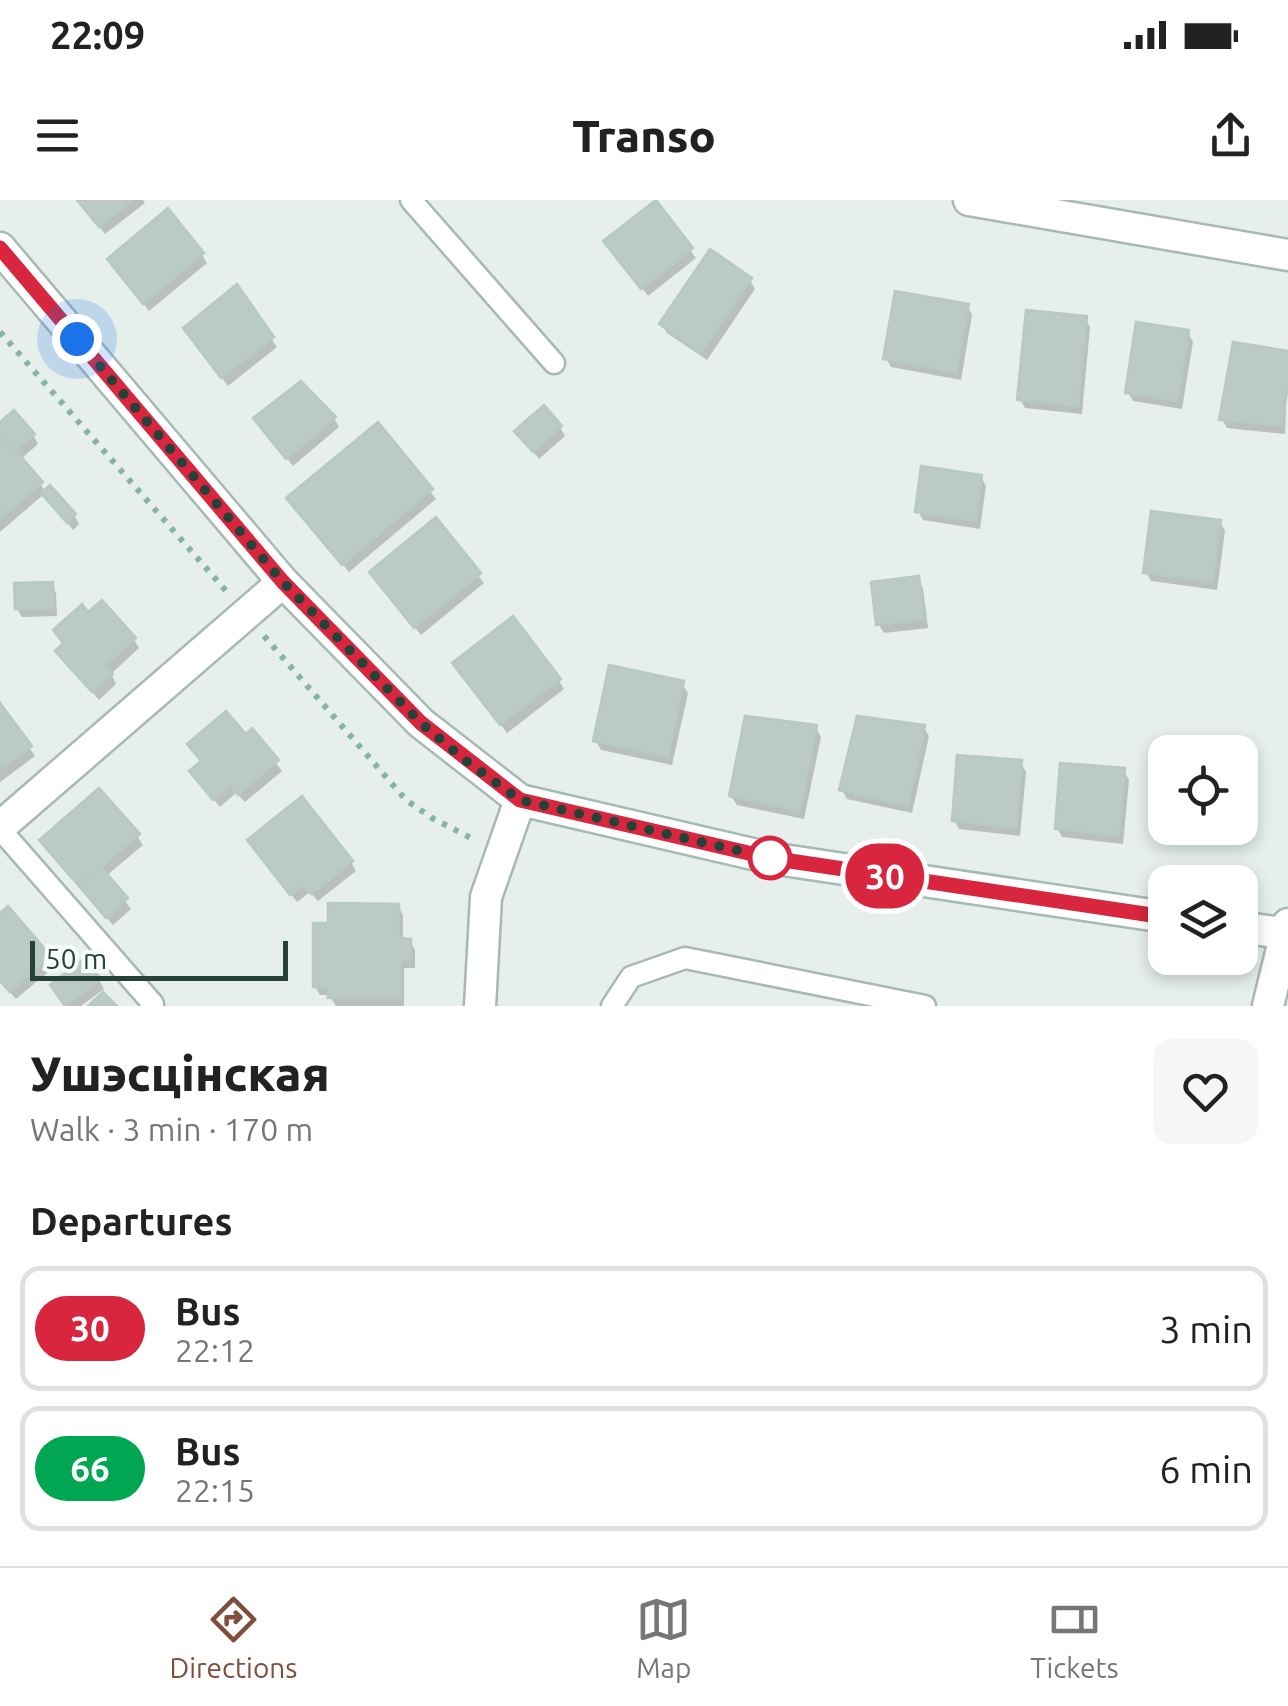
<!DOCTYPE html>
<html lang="en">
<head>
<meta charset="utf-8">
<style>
	:root { --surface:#fff; --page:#f6f6f6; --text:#222; --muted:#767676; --line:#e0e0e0; --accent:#804e3d }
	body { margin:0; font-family:Ubuntu,sans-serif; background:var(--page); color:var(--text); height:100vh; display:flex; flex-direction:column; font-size:38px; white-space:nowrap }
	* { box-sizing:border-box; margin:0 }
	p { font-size:32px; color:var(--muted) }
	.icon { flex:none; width:55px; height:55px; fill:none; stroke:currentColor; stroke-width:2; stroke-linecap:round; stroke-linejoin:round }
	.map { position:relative; height:806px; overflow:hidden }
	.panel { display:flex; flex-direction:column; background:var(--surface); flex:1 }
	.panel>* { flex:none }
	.badge { padding:0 20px; border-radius:32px; font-size:35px; line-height:65px }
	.controls { position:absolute; left:1148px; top:535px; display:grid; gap:20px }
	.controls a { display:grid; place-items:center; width:110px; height:110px; border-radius:20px; background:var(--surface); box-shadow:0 5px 15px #0003; font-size:50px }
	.scale { position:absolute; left:30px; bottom:25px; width:258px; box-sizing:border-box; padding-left:10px; border:5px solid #24423a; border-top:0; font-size:28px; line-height:35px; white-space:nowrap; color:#24423a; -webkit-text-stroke:8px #f7fbf9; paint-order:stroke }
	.you { position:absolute; width:50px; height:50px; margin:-25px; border:8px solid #fff; border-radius:50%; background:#1a73e8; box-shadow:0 0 0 15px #1a73e833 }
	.map>.badge { position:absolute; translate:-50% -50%; box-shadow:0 0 0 5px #fff }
	h2 { padding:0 30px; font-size:38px; line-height:90px }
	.round { display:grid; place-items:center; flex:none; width:105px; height:105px; border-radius:20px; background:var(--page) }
	.summary { display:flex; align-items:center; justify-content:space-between; height:170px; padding:0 30px }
	h1 { font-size:48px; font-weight:800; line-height:75px }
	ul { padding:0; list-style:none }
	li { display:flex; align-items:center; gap:30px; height:125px; margin:0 20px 15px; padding:0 10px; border:5px solid var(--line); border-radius:20px }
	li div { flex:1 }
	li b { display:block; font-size:38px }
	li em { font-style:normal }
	li .badge { min-width:110px; font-weight:700; text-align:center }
	.status { display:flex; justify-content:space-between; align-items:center; height:70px; padding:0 50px; background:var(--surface); direction:ltr }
	.status svg { height:28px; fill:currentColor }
	header { display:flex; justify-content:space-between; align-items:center; height:130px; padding:0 30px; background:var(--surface); font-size:45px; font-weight:800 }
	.tabs { display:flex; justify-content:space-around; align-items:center; height:140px; border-top:2px solid var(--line); background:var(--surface); font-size:28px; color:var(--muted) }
	.tabs a { display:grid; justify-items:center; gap:5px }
	.tabs .selected { color:var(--accent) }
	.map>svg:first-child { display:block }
	.shadow { fill:#0003 }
	.building { fill:#bbcac4; stroke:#b8c9c2; stroke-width:2.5 }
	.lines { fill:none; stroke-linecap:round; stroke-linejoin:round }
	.lane-casing { stroke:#a8b8b2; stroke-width:25 }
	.street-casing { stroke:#a8b8b2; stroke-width:35 }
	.secondary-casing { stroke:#a4bbb3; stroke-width:35 }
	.path { stroke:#86b3a5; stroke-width:6; stroke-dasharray:5 8; stroke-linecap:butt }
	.lane { stroke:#fff; stroke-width:20 }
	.street { stroke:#fff; stroke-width:30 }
	.secondary { stroke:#fff; stroke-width:30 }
	.line-casing { stroke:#fff; stroke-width:22 }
	.line { stroke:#d7263d; stroke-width:15 }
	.walk { stroke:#24423a; stroke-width:10; stroke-dasharray:0 18 }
	.stop-dot { fill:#fff; stroke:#d7263d; stroke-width:5 }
</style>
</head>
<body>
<div class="status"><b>22:09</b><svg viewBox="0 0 49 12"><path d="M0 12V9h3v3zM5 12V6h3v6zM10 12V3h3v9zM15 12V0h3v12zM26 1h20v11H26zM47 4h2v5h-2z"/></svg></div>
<header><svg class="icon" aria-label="menu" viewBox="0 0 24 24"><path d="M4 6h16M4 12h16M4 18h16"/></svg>Transo<svg class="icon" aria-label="share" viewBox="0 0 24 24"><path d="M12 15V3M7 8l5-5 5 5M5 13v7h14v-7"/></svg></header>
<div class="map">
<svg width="1288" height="806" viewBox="0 0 1288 806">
	<rect width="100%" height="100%" fill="#e6efeb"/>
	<g class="shadow">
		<polygon points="78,0 143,0 145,3 105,34"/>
		<polygon points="656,4 696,58 648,96 612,50"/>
		<polygon points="202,55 207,63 149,111 116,68"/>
		<polygon points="750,80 755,89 707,160 667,133 662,124"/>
		<polygon points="236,88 277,147 228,186 191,137"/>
		<polygon points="967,106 972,115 961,180 891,167 886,158"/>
		<polygon points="1085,118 1090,127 1082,214 1025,208 1020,199"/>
		<polygon points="1188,133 1193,142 1182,209 1133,201 1128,192"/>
		<polygon points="1288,154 1285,234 1227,228 1222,219"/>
		<polygon points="334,218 339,227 293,266 262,227"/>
		<polygon points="378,225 436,299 349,372 295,307"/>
		<polygon points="0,226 33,235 38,244 21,259 46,292 74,315 79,324 73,330 44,294 0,332"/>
		<polygon points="560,227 565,236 539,259 523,240"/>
		<polygon points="981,277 986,286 980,329 923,320 918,311"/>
		<polygon points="436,321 484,383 421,435 377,381"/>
		<polygon points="1220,322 1225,331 1217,390 1151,381 1146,372"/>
		<polygon points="918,379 923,388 928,428 884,433 879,425"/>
		<polygon points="51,384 56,393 57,416 22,417 17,409"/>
		<polygon points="88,415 134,439 139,448 111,474 116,484 99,500 58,451"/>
		<polygon points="460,472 559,481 564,489 507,533"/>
		<polygon points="682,484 688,493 672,565 601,550 596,541"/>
		<polygon points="0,507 35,556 0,582"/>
		<polygon points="816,528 821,537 804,619 737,605 731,596"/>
		<polygon points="924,528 929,536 912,613 847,599 842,590"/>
		<polygon points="252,532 282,571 245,602 236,593 220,607 198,580 203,563"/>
		<polygon points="1021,563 1026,572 1020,636 959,629 954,620"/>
		<polygon points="1240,567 1248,576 1243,632 1199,628 1240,628"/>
		<polygon points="1124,571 1129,580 1123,644 1062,637 1057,628"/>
		<polygon points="137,636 143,645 106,676 131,709 113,725 47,649"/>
		<polygon points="255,649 351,662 356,671 318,701 310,692 297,702"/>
		<polygon points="398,706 403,715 403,741 410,741 415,750 415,768 404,768 404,806 336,806 329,795 320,795 315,787 330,726"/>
		<polygon points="8,710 54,767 16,799 0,780 0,716"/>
		<polygon points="99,780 104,789 81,806 67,806 58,794"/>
	</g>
	<g class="building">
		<polygon points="77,0 133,0 99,27"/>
		<polygon points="656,0 693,48 641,89 603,41"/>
		<polygon points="168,8 204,53 143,104 107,59"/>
		<polygon points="710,49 752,78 701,153 659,124"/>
		<polygon points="237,84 274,137 221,178 183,128"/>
		<polygon points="895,91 969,104 956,172 883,159"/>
		<polygon points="1026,110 1087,116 1078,206 1017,200"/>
		<polygon points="1136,122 1189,130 1178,201 1125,193"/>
		<polygon points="1233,142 1288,151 1288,186 1281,226 1219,220"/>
		<polygon points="301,181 336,217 286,259 253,218"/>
		<polygon points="544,205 562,226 533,252 514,231"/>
		<polygon points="14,210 35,234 16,250 0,232 0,222"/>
		<polygon points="378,222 433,289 342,365 286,298"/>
		<polygon points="0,232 43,282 0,319"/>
		<polygon points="921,266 982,275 976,321 915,312"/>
		<polygon points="50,285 76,314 67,323 41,293"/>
		<polygon points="1151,311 1221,320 1213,382 1143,373"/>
		<polygon points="436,317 481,373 414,428 369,372"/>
		<polygon points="919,376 924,419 876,425 871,382"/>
		<polygon points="53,382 54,408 15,409 14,383"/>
		<polygon points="102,400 136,438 106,465 113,474 92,492 55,451 63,443 53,430 82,404 88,412"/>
		<polygon points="513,416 561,479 500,525 452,463"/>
		<polygon points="609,465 684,481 668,557 593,541"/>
		<polygon points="0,503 32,546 0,570"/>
		<polygon points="226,511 246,534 252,528 279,560 238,595 230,585 213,600 189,571 201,561 187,544"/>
		<polygon points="745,516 817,525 800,611 729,596"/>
		<polygon points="857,516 925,525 908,606 839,590"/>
		<polygon points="957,555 1022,560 1016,628 952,621"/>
		<polygon points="1060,563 1125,568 1119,636 1055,629"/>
		<polygon points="1240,564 1245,565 1240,614"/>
		<polygon points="99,588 140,634 79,686 39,640"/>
		<polygon points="302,596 353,661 311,694 303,685 290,695 247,640"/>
		<polygon points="101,667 128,698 106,718 79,686"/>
		<polygon points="328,703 399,704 399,738 411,739 411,760 401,760 400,798 328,798 328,787 313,787 313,723 328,723"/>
		<polygon points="8,706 51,756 10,792 0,781 0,713"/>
		<polygon points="85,758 101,779 65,806 50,785"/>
		<polygon points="103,792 117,806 88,806"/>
	</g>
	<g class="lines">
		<g class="lane-casing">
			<g id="lane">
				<polyline points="411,0 554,163"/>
				<polyline points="0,629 153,804"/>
				<polyline points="612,806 631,777 685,758 925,806"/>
			</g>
		</g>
		<g class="street-casing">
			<g id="street">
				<polyline points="969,0 1288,55"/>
				<polyline points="0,627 283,382"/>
				<polyline points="480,806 486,697 520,600"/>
				<polyline points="1268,806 1288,724"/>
			</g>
		</g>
		<g class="secondary-casing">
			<g id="secondary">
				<polyline points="0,48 283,382 421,523 520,600 770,658 1165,717"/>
				<polyline points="1240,727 1288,734"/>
			</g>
		</g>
		<g class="path">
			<polyline points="0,132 227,392"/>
			<polyline points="264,436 406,600 432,618 475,640"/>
		</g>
		<use href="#lane" class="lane"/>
		<use href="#street" class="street"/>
		<use href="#secondary" class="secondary"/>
	</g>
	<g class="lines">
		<g class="line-casing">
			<polyline id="line" points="0,48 283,382 421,523 520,600 770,658 1165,717"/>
		</g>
		<use href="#line" class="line"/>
		<polyline class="walk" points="77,139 283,382 421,523 466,561 520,600 770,658"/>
	</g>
	<circle class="stop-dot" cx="770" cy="658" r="20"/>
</svg>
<div class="controls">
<a><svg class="icon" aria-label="locate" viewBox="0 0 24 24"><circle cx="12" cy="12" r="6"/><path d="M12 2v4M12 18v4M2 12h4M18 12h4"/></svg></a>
<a><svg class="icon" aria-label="layers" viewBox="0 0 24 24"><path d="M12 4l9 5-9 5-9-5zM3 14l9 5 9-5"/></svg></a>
</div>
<div class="scale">50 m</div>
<div class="you" style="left:77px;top:139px"></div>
<b class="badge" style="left:885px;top:676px;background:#d7263d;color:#fff">30</b>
</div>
<section class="panel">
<div class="summary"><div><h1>Ушэсцінская</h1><p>Walk · 3 min · 170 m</p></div><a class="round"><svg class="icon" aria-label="heart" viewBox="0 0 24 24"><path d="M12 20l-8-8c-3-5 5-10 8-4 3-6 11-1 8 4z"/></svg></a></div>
<h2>Departures</h2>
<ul>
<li><span class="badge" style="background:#d7263d;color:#fff">30</span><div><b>Bus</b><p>22:12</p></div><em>3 min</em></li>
<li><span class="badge" style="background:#00a651;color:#fff">66</span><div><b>Bus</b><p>22:15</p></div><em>6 min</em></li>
</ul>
</section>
<nav class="tabs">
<a class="selected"><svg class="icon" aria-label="directions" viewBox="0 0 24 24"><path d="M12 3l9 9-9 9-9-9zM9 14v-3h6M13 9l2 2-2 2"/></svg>Directions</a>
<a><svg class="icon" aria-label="map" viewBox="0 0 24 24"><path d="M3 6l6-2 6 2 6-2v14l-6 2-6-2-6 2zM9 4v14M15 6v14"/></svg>Map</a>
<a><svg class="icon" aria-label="tickets" viewBox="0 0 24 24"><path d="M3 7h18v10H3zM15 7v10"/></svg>Tickets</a>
</nav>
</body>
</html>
